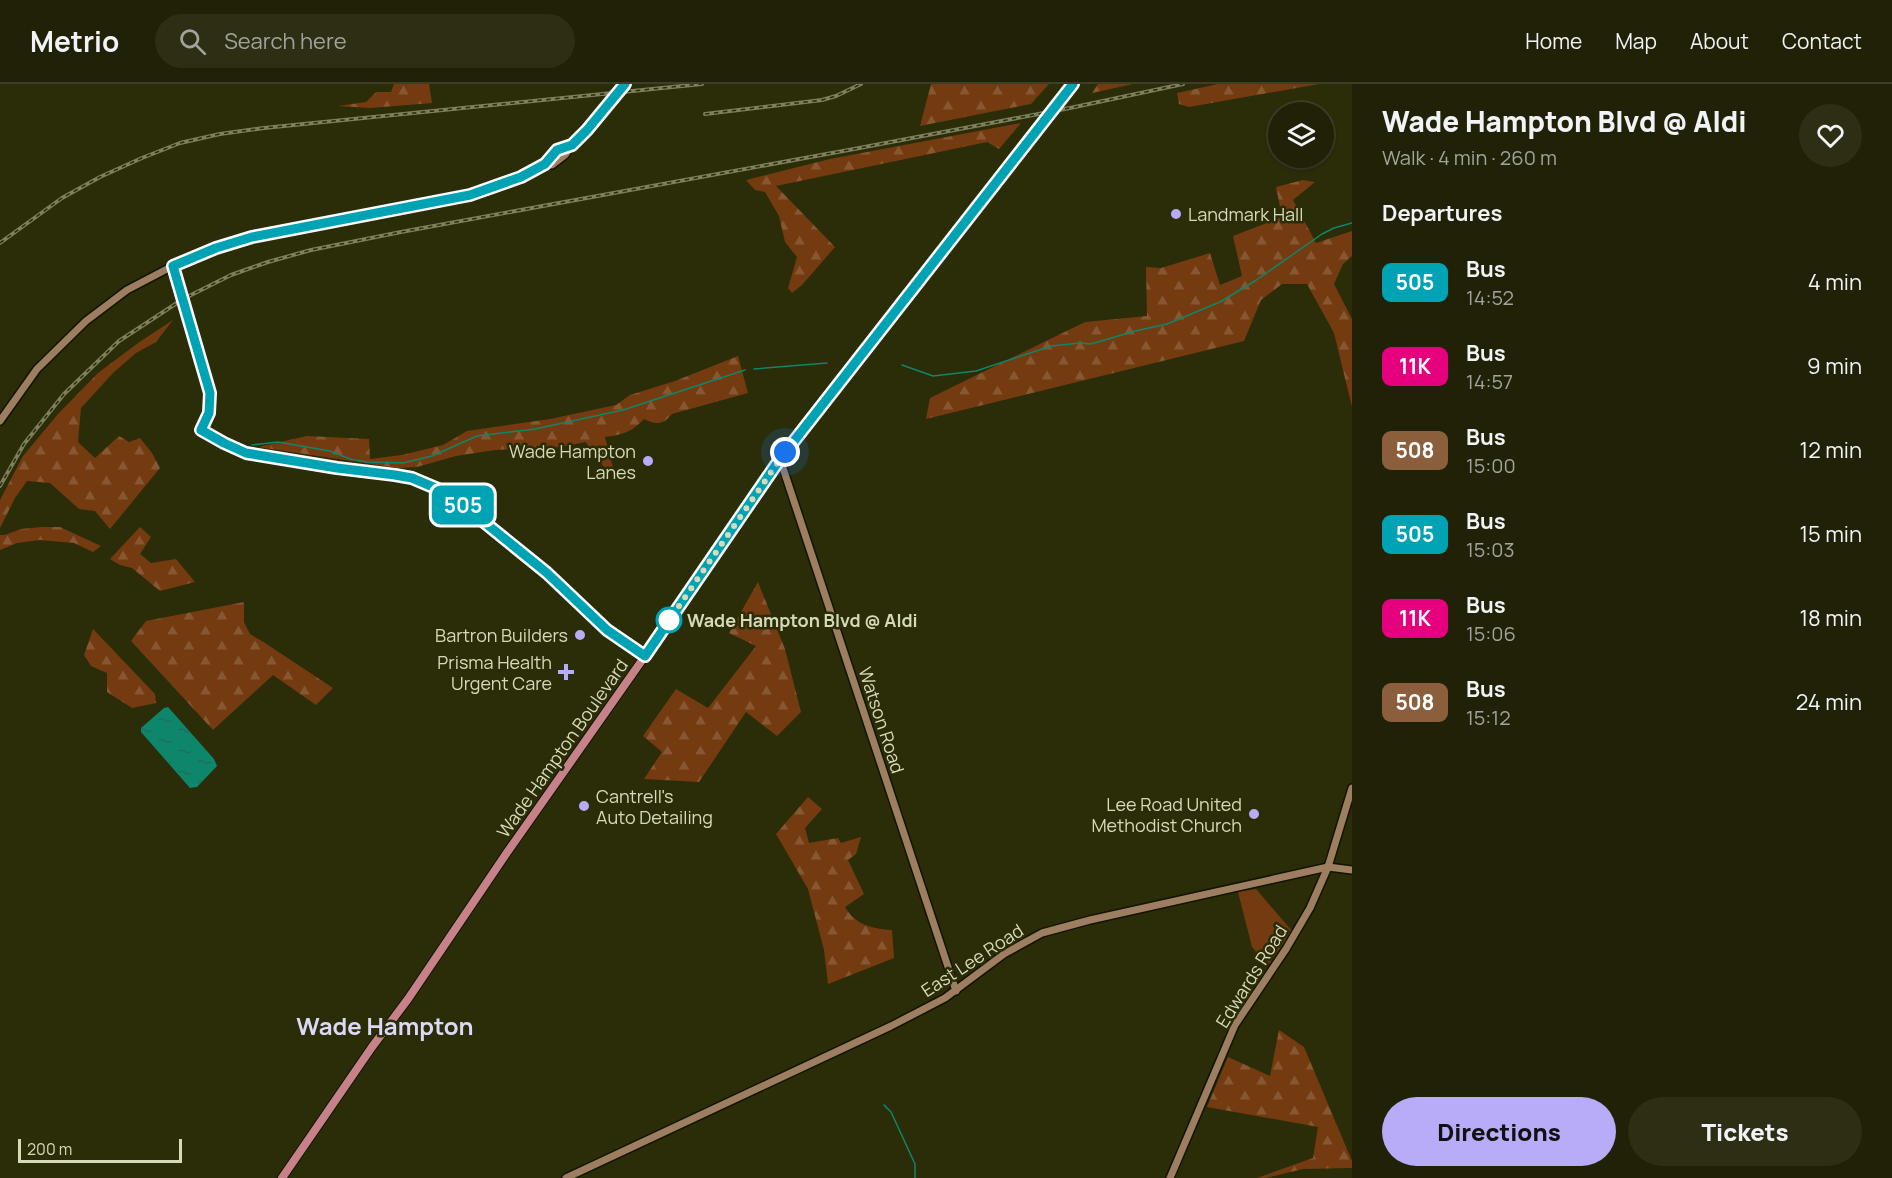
<!DOCTYPE html>
<html lang="en">
<head>
<meta charset="utf-8">
<style>
	:root { --surface:#202106; --page:#2d2e14; --text:#f1f3f6; --muted:#a2a39b; --line:#3d3e28; --accent:#b8abf7 }
	body { margin:0; font-family:Manrope,sans-serif; background:var(--page); color:var(--text); height:100vh; display:flex; flex-direction:column; font-size:22px; white-space:nowrap }
	* { box-sizing:border-box; margin:0 }
	p { font-size:20px; color:var(--muted) }
	.icon { flex:none; width:33px; height:33px; fill:none; stroke:currentColor; stroke-width:2; stroke-linecap:round; stroke-linejoin:round }
	.map { position:relative; flex:1; overflow:hidden }
	.details { display:flex; flex-direction:column; background:var(--surface); width:540px }
	.details>* { flex:none }
	.badge { padding:0 12px; border-radius:9px; font-size:21px; line-height:39px }
	.controls { position:absolute; left:1268px; top:18px; display:grid; gap:12px }
	.controls a { display:grid; place-items:center; width:66px; height:66px; border-radius:50%; background:var(--surface); box-shadow:0 2px 4px #0004,0 0 0 2px var(--line); font-size:30px }
	.scale { position:absolute; left:18px; bottom:15px; width:164px; box-sizing:border-box; padding-left:6px; border:3px solid #d7dab9; border-top:0; font-size:16px; line-height:21px; white-space:nowrap; color:#d7dab9; -webkit-text-stroke:4px #2b2c08; paint-order:stroke }
	.you { position:absolute; width:30px; height:30px; margin:-15px; border:4px solid #fff; border-radius:50%; background:#1a73e8; box-shadow:0 0 0 9px #1a73e833 }
	.map>.badge { position:absolute; translate:-50% -50%; box-shadow:0 0 0 3px #fff }
	h2 { padding:0 30px; font-size:22px; line-height:54px }
	.round { display:grid; place-items:center; flex:none; width:63px; height:63px; border-radius:32px; background:var(--page) }
	.overview { display:flex; align-items:center; justify-content:space-between; height:102px; padding:0 30px }
	h1 { font-size:28px; font-weight:800; line-height:45px }
	.action { display:flex; gap:12px; margin-top:auto; padding:12px 30px }
	.action a { flex:1; height:69px; border-radius:36px; background:var(--accent); color:#111; font-size:24px; font-weight:800; line-height:69px; text-align:center }
	.action a+a { background:var(--page); color:var(--text) }
	ul { padding:0; list-style:none }
	li { display:flex; align-items:center; gap:18px; height:84px; padding:0 30px }
	li div { flex:1 }
	li b { display:block; font-size:22px }
	li em { font-style:normal }
	li .badge { min-width:66px; font-weight:700; text-align:center }
	header { display:flex; align-items:center; gap:36px; box-sizing:border-box; height:84px; padding:0 30px; background:var(--surface); border-bottom:2px solid var(--line) }
	header strong { font-size:28px }
	nav { display:flex; gap:33px; margin-inline-start:auto; font-size:21px }
	.search { width:420px; height:54px; background:var(--page); display:flex; align-items:center; gap:15px; box-sizing:border-box; padding:0 21px; border-radius:33px; color:var(--muted); font-size:22px }
	main { display:flex; flex:1; min-height:0 }
	.map>svg:first-child { display:block }
	.grass { fill:#743b11 }
	.forest { fill:url(#forest-firs) }
	.water { fill:url(#water-ripples) }
	.lines { fill:none; stroke-linecap:round; stroke-linejoin:round }
	.stream { stroke:#0e866b; stroke-width:1.5 }
	.secondary-casing { stroke:#131402; stroke-width:10 }
	.primary-casing { stroke:#131402; stroke-width:10 }
	.secondary { stroke:#9e7e61; stroke-width:7 }
	.primary { stroke:#c68288; stroke-width:8 }
	.rail-casing { stroke:#7d7f5d; stroke-width:4 }
	.rail { stroke:#2b2c08; stroke-width:1.5; stroke-dasharray:4.5; stroke-linecap:butt }
	.secondary-bridge-casing { stroke:#131402; stroke-width:10; stroke-linecap:butt }
	.primary-bridge-casing { stroke:#131402; stroke-width:10; stroke-linecap:butt }
	.secondary-bridge { stroke:#9e7e61; stroke-width:7 }
	.primary-bridge { stroke:#c68288; stroke-width:8 }
	.line-casing { stroke:#fff; stroke-width:14 }
	.line { stroke:#00a3b4; stroke-width:9 }
	.walk { stroke:#d7dab9; stroke-width:6; stroke-dasharray:0 10.8 }
	.poi-dot { fill:#b8abf7; stroke:#2b2c08; stroke-width:2 }
	.stop-dot { fill:#fff; stroke:#00a3b4; stroke-width:3 }
	.labels { text-anchor:middle; dominant-baseline:central; stroke-width:5; stroke-linejoin:round; paint-order:stroke }
	.poi-label { font-size:18px; fill:#d7dab9; stroke:#2b2c08; text-anchor:end }
	.stop-label { font-size:18px; font-weight:bold; fill:#d7dab9; stroke:#2b2c08; text-anchor:start }
	.street-label { font-size:18px; fill:#d7dab9; stroke:#2b2c08 }
	.district-label { font-size:24px; font-weight:bold; fill:#dcd8f5; stroke:#2b2c08 }
</style>
</head>
<body>
<header>
<strong>Metrio</strong>
<div class="search"><svg class="icon" aria-label="search" viewBox="0 0 24 24"><circle cx="10" cy="10" r="6"/><path d="M15 15l6 6"/></svg>Search here</div>
<nav><a>Home</a><a>Map</a><a>About</a><a>Contact</a></nav>
</header>
<main>
<div class="map">
<svg width="1352" height="1094" viewBox="0 0 1352 1094">
	<defs>
		<pattern id="forest-firs" width="22" height="20" patternUnits="userSpaceOnUse" patternTransform="scale(1.5)"><rect width="22" height="20" fill="#743b11"/><path d="M5 1l3.5 6h-7zM16 11l3.5 6h-7z" fill="#875732"/></pattern>
		<pattern id="water-ripples" width="26" height="14" patternUnits="userSpaceOnUse" patternTransform="scale(1.5)"><rect width="26" height="14" fill="#0e866b"/><path d="M2 4q2-2 4 0t4 0M15 11q2-2 4 0t4 0" fill="none" stroke="#206e59"/></pattern>
	</defs>
	<rect width="100%" height="100%" fill="#2b2c08"/>
	<polygon class="grass" points="1256,805 1292,847 1270,879 1265,878 1252,863 1238,808"/>
	<g class="forest">
		<polygon points="394,0 429,0 432,19 370,24 338,22 366,18 376,8 391,8"/>
		<polygon points="931,0 1049,0 1031,20 920,42"/>
		<polygon points="1098,0 1133,0 1092,9"/>
		<polygon points="1218,0 1319,0 1189,23 1179,20 1177,9"/>
		<polygon points="1021,39 999,65 987,58 776,102 835,163 802,201 792,209 788,204 797,173 785,158 779,132 765,108 755,106 746,96 830,75"/>
		<polygon points="1303,96 1315,98 1293,116 1316,159 1352,147 1352,172 1343,180 1334,200 1352,235 1352,323 1334,249 1307,200 1282,200 1261,216 1244,257 926,335 930,314 1085,238 1147,232 1146,183 1161,184 1210,169 1220,201 1242,192 1233,152 1282,133 1276,103"/>
		<polygon points="173,236 156,258 136,269 113,289 81,324 78,358 95,374 119,352 129,358 140,354 152,369 160,384 110,445 95,427 79,425 50,399 27,397 15,414 0,444 0,416 23,372 58,330 98,289 138,259"/>
		<path d="M738 272 748 309 672 330C663 341 656 341 644 335 632 348 622 351 605 353L614 388H610L595 374 586 358 560 363 495 366 456 372 417 383 398 384 258 363 307 352 369 355 370 375 402 371 443 361 467 347 550 335 616 321 630 311 675 297Z"/>
		<polygon points="42,443 60,443 101,462 93,468 74,459 40,456 17,459 0,466 0,451 5,451 21,445"/>
		<polygon points="140,443 151,453 140,470 151,479 176,475 195,498 160,507 132,484 120,481 110,475"/>
		<polygon points="758,498 785,565 801,628 777,652 746,628 699,698 644,695 662,668 643,652 676,605 708,624 756,562 729,549"/>
		<polygon points="244,518 244,538 250,550 265,559 333,604 316,621 273,591 213,646 131,557 146,537"/>
		<polygon points="93,545 155,610 156,619 132,624 107,608 107,589 91,582 84,571"/>
		<path d="M808 713 822 725 805 744 809 759 838 754 841 759 861 753 856 770 848 776 864 810 845 823C855 841 873 845 892 846L894 874 828 900 824 866 808 805 776 750Z"/>
		<polygon points="1279,946 1304,963 1352,1077 1352,1084 1303,1085 1266,1094 1257,1094 1313,1074 1318,1043 1207,1023 1228,973 1270,992"/>
	</g>
	<polygon class="water" points="168,623 214,675 217,682 197,703 190,704 141,648 141,644 164,624"/>
	<g class="lines">
		<g class="stream">
			<polyline points="902,281 933,292 976,287 1051,262 1080,259 1091,260 1135,247 1167,240 1220,218 1255,197 1322,150 1334,144 1352,139"/>
			<polyline points="754,285 827,279"/>
			<polyline points="252,361 278,358 330,367 350,375 367,378 403,379 432,372 477,352 535,345 623,326 745,286"/>
			<polyline points="884,1021 891,1028 915,1080 915,1094"/>
		</g>
		<g class="secondary-casing">
			<g id="secondary">
				<polyline points="545,80 552,81 565,71 572,61 596,35"/>
				<polyline points="0,337 37,285 86,237 127,206 188,174 216,164 254,153 470,111 521,93 545,80 557,67 572,61"/>
				<polyline points="780,375 956,907"/>
				<polyline points="566,1094 891,942 945,914 1004,870 1042,849 1090,836 1328,783 1352,786"/>
				<polyline points="1170,1094 1235,941 1286,865 1310,824 1328,783 1352,704"/>
			</g>
		</g>
		<g class="primary-casing">
			<polyline id="primary" points="282,1094 372,963 408,915 506,770 645,572 780,375 1038,44"/>
		</g>
		<use href="#secondary" class="secondary"/>
		<use href="#primary" class="primary"/>
		<g class="rail-casing">
			<g id="rail">
				<polyline points="705,30 822,16 836,12 861,0"/>
				<polyline points="0,159 62,114 100,93 142,74 180,59 220,50 264,44 702,0"/>
				<polyline points="0,402 24,360 64,310 119,257 183,215 231,191 268,178 311,166 401,148 854,65 1070,24 1183,0"/>
			</g>
		</g>
		<use href="#rail" class="rail"/>
		<g class="secondary-bridge-casing">
			<polyline id="secondary-bridge" points="596,35 625,0"/>
		</g>
		<g class="primary-bridge-casing">
			<polyline id="primary-bridge" points="1038,44 1073,1"/>
		</g>
		<use href="#secondary-bridge" class="secondary-bridge"/>
		<use href="#primary-bridge" class="primary-bridge"/>
	</g>
	<g class="lines">
		<g class="line-casing">
			<polyline id="line" points="625,0 587,46 572,61 557,66 545,80 521,93 470,111 252,153 216,164 173,182 210,309 209,329 201,346 224,359 246,369 337,384 395,391 412,394 438,405 468,425 547,489 607,546 645,572 780,375 1073,0"/>
		</g>
		<use href="#line" class="line"/>
		<polyline class="walk" points="669,536 668,538 785,368"/>
	</g>
	<g class="poi-dot">
		<circle cx="1176" cy="130" r="6"/>
		<circle cx="648" cy="377" r="6"/>
		<circle cx="580" cy="551" r="6"/>
		<path d="M563 579h6v6h6v6h-6v6h-6v-6h-6v-6h6z"/>
		<circle cx="584" cy="722" r="6"/>
		<circle cx="1254" cy="730" r="6"/>
	</g>
	<circle class="stop-dot" cx="669" cy="536" r="12"/>
	<g class="labels">
		<g class="poi-label">
			<text x="1188" y="130" text-anchor="start">Landmark Hall</text>
			<text x="636" y="367">Wade Hampton<tspan x="636" dy="21">Lanes</tspan></text>
			<text x="568" y="551">Bartron Builders</text>
			<text x="552" y="578">Prisma Health<tspan x="552" dy="21">Urgent Care</tspan></text>
			<text x="596" y="712" text-anchor="start">Cantrell's<tspan x="596" dy="21">Auto Detailing</tspan></text>
			<text x="1242" y="720">Lee Road United<tspan x="1242" dy="21">Methodist Church</tspan></text>
		</g>
		<g class="stop-label">
			<text x="687" y="536">Wade Hampton Blvd @ Aldi</text>
		</g>
		<g class="street-label">
			<text transform="translate(882 636) rotate(72)">Watson Road</text>
			<text transform="translate(562 664) rotate(-55)">Wade Hampton Boulevard</text>
			<text transform="translate(972 876) rotate(-33)">East Lee Road</text>
			<text transform="translate(1251 892) rotate(-58)">Edwards Road</text>
		</g>
		<g class="district-label">
			<text x="385" y="941">Wade Hampton</text>
		</g>
	</g>
</svg>
<div class="controls">
<a><svg class="icon" aria-label="layers" viewBox="0 0 24 24"><path d="M12 4l9 5-9 5-9-5zM3 14l9 5 9-5"/></svg></a>
</div>
<div class="scale">200 m</div>
<div class="you" style="left:785px;top:368px"></div>
<b class="badge" style="left:463px;top:421px;background:#00a3b4;color:#fff">505</b>
</div>
<section class="details">
<div class="overview"><div><h1>Wade Hampton Blvd @ Aldi</h1><p>Walk · 4 min · 260 m</p></div><a class="round"><svg class="icon" aria-label="heart" viewBox="0 0 24 24"><path d="M12 20l-8-8c-3-5 5-10 8-4 3-6 11-1 8 4z"/></svg></a></div>
<h2>Departures</h2>
<ul>
<li><span class="badge" style="background:#00a3b4;color:#fff">505</span><div><b>Bus</b><p>14:52</p></div><em>4 min</em></li>
<li><span class="badge" style="background:#e6007e;color:#fff">11K</span><div><b>Bus</b><p>14:57</p></div><em>9 min</em></li>
<li><span class="badge" style="background:#8b5e3c;color:#fff">508</span><div><b>Bus</b><p>15:00</p></div><em>12 min</em></li>
<li><span class="badge" style="background:#00a3b4;color:#fff">505</span><div><b>Bus</b><p>15:03</p></div><em>15 min</em></li>
<li><span class="badge" style="background:#e6007e;color:#fff">11K</span><div><b>Bus</b><p>15:06</p></div><em>18 min</em></li>
<li><span class="badge" style="background:#8b5e3c;color:#fff">508</span><div><b>Bus</b><p>15:12</p></div><em>24 min</em></li>
</ul>
<div class="action"><a>Directions</a><a>Tickets</a></div>
</section>
</main>
</body>
</html>
